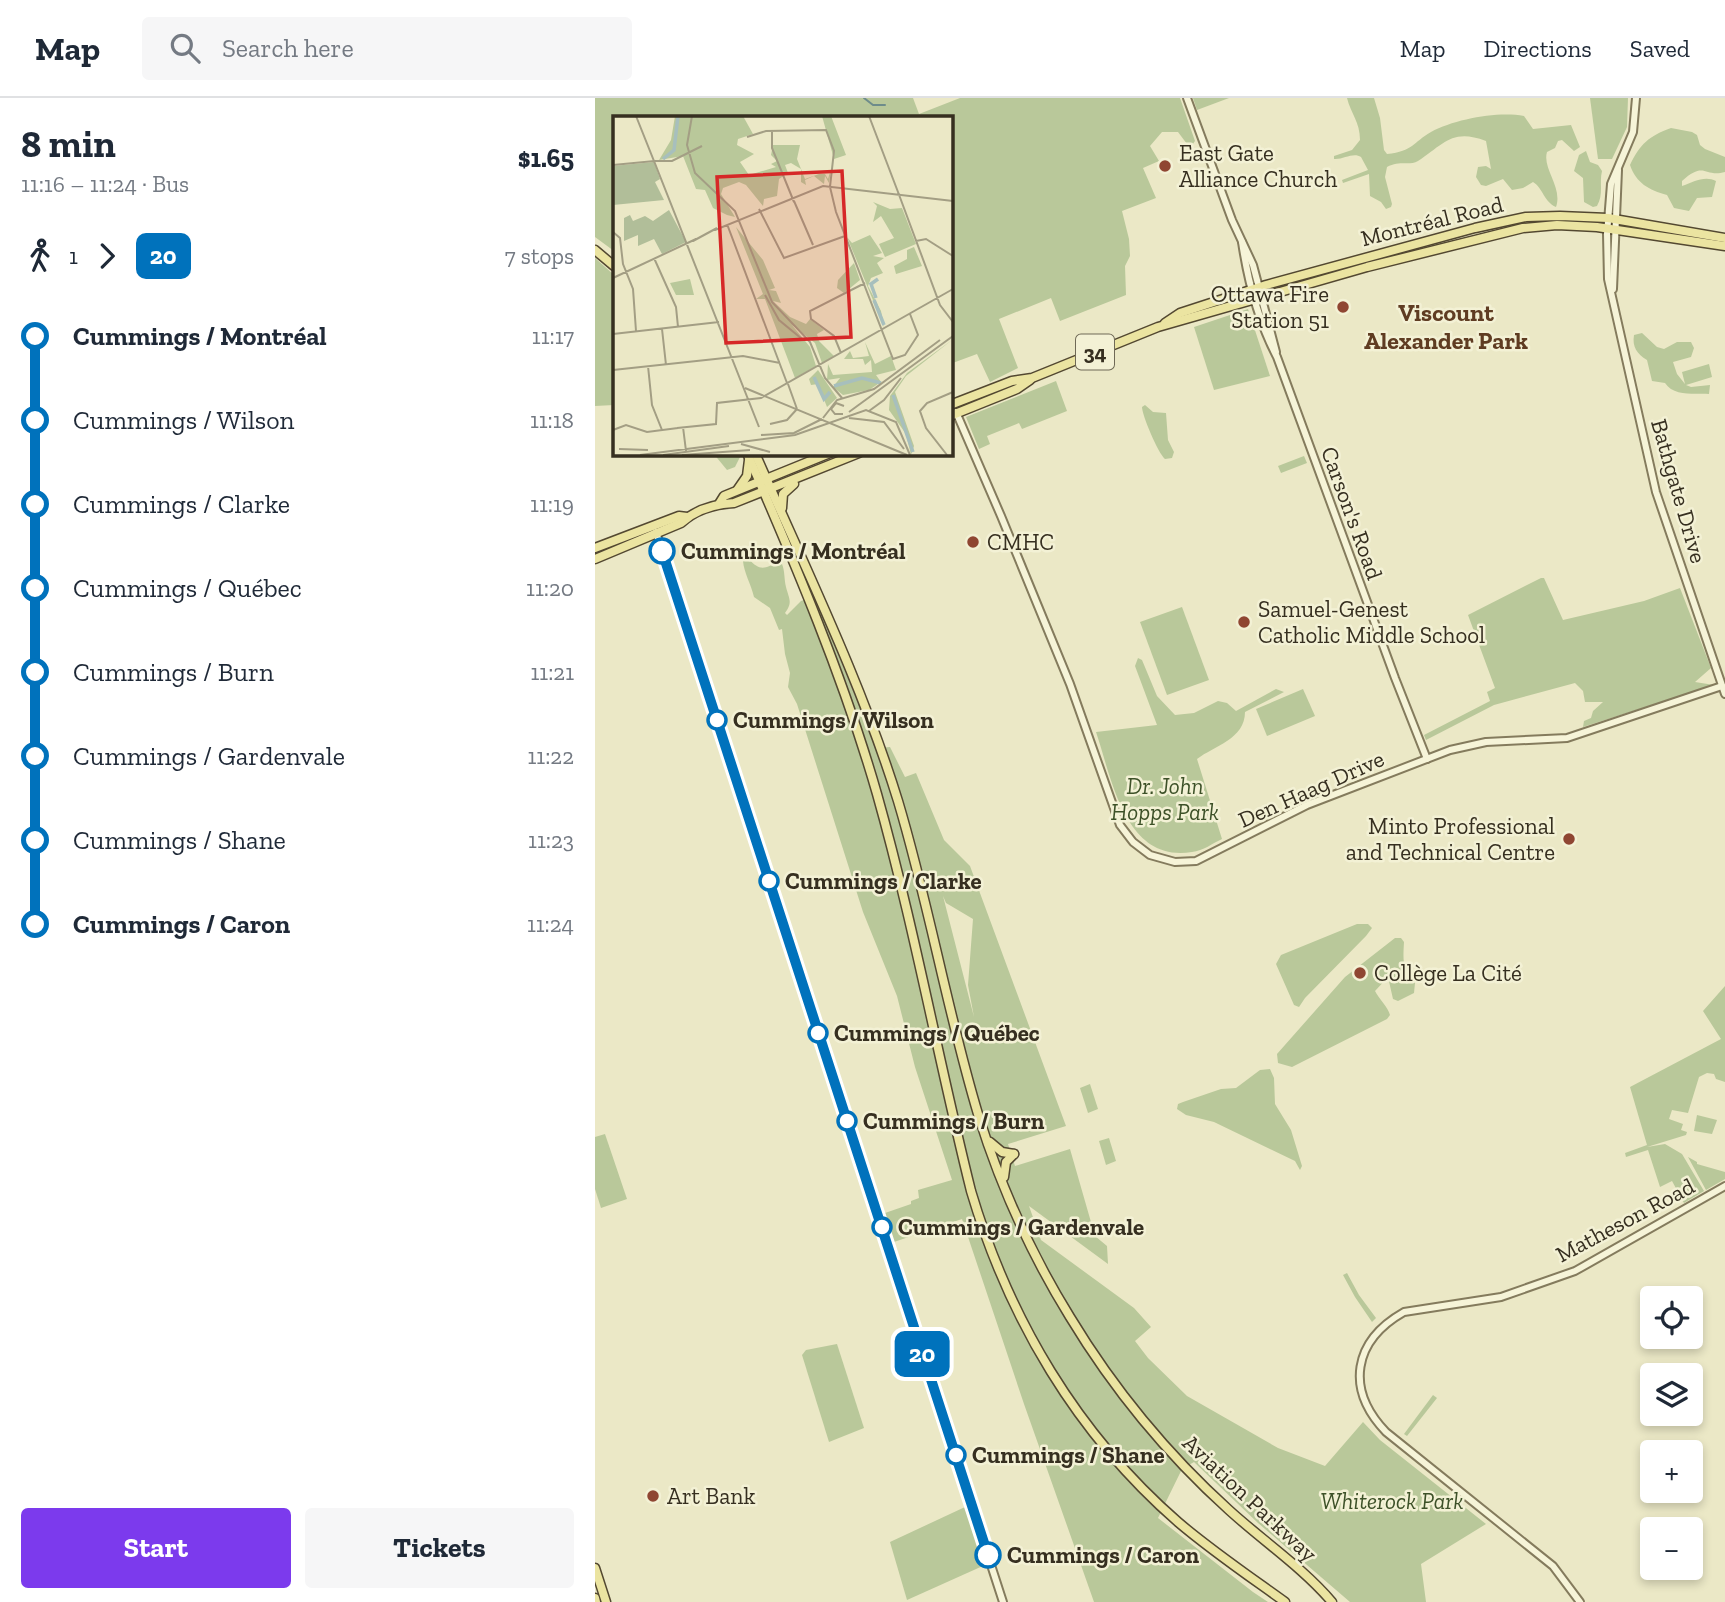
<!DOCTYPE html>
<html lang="en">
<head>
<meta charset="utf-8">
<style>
	:root { --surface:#fff; --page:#f6f6f7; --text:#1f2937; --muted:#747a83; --line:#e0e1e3; --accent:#7c3aed }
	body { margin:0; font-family:"Zilla Slab",serif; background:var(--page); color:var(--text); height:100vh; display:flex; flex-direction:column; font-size:26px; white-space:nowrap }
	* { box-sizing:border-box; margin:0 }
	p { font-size:23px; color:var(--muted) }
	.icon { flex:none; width:38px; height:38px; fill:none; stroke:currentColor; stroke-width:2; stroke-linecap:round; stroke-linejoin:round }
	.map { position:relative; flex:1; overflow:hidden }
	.sheet { display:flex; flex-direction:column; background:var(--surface); width:595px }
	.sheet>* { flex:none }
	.badge { padding:0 14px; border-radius:10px; font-size:24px; line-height:46px }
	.controls { position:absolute; left:1045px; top:1188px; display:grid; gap:14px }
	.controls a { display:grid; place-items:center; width:63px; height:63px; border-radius:7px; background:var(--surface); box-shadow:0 4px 10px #0003; font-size:35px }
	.map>.badge { position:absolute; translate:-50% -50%; box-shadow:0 0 0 4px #fff }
	.legs { display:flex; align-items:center; gap:10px; height:77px; padding:0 21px; font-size:23px }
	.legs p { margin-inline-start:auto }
	.overview { display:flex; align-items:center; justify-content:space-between; height:119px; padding:0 21px }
	h1 { font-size:38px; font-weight:700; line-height:52px }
	.action { display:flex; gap:14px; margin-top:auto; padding:14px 21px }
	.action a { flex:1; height:80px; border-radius:7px; background:var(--accent); color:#fff; font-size:28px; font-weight:700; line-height:80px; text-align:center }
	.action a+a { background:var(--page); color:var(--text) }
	ul { padding:0 21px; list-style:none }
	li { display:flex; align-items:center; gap:24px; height:84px; font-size:26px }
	li i { display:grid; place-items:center; width:10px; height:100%; margin:0 9px; background:currentColor }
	li i::after { content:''; width:18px; height:18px; margin:-9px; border:5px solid; border-radius:50%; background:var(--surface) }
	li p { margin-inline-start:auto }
	li:first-child i { background:linear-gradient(#0000 50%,currentColor 0) }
	li:last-child i { background:linear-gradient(currentColor 50%,#0000 0) }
	header { display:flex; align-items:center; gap:42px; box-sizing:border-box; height:98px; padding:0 35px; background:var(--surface); border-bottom:2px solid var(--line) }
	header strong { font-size:33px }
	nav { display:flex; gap:38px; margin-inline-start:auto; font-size:24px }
	.search { width:490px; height:63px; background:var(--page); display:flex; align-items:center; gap:18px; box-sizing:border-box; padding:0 24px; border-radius:7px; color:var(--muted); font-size:26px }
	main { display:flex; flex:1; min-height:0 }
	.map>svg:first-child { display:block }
	.green { fill:#b9c89a; fill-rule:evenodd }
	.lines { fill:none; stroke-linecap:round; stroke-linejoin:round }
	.stream { stroke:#6e8c8b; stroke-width:2 }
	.minor-casing { stroke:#847b5d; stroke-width:10 }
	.major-casing { stroke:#534831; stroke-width:11 }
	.minor { stroke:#f6f4d8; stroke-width:6 }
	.major { stroke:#ebe4a1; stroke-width:8 }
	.line-1-casing { stroke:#fff; stroke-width:16 }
	.line-1 { stroke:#0072bc; stroke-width:10 }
	.poi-dot { fill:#8f4632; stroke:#f3f1d5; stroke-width:2.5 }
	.stop-1-dot { fill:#fff; stroke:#0072bc; stroke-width:3.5 }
	.labels { text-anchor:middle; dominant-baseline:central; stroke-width:5; stroke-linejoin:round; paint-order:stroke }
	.shield { fill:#f3f1d5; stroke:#6f6956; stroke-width:2 }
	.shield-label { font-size:21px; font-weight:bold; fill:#362f20 }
	.poi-label { font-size:23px; fill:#362f20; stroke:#f3f1d5; text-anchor:start }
	.street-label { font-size:23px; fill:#362f20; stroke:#f3f1d5 }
	.stop-label { font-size:23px; font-weight:bold; fill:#362f20; stroke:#f3f1d5; text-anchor:start }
	.park-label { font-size:23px; font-style:italic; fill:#3d5128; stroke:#f3f1d5 }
	.neighbourhood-label { font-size:24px; font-weight:bold; fill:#5f3c22; stroke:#f3f1d5 }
	.inset-river { fill:none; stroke:#a7bfbd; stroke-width:3.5 }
	.inset-road { fill:none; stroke:#a39e84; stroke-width:2 }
	.view { fill:#d62828; fill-opacity:0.15; stroke:#d62828; stroke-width:3.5 }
	.inset-edge { fill:none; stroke:#362f20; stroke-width:3.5 }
</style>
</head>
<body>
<header>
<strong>Map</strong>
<div class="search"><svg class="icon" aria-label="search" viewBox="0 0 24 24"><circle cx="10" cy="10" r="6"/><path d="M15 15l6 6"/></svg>Search here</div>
<nav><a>Map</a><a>Directions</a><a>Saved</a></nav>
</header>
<main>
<section class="sheet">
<div class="overview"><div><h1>8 min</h1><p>11:16 – 11:24 · Bus</p></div><b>$1.65</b></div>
<div class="legs"><svg class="icon" aria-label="walk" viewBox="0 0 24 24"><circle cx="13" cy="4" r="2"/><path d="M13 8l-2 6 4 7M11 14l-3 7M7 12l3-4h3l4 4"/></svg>1<svg class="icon" aria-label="forward" viewBox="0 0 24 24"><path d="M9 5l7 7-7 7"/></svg><b class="badge" style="background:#0072bc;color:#fff">20</b><p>7 stops</p></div>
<ul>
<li><i style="color:#0072bc"></i><b>Cummings / Montréal</b><p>11:17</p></li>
<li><i style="color:#0072bc"></i><span>Cummings / Wilson</span><p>11:18</p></li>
<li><i style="color:#0072bc"></i><span>Cummings / Clarke</span><p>11:19</p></li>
<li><i style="color:#0072bc"></i><span>Cummings / Québec</span><p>11:20</p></li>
<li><i style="color:#0072bc"></i><span>Cummings / Burn</span><p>11:21</p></li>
<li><i style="color:#0072bc"></i><span>Cummings / Gardenvale</span><p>11:22</p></li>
<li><i style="color:#0072bc"></i><span>Cummings / Shane</span><p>11:23</p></li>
<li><i style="color:#0072bc"></i><b>Cummings / Caron</b><p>11:24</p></li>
</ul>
<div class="action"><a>Start</a><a>Tickets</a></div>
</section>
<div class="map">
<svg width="1130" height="1504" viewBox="0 0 1130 1504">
	<rect width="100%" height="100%" fill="#ebe8c6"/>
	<g class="green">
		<polygon points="0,0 318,0 324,16 365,0 585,0 600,43 595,50 583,34 567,34 555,48 564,63 548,70 561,100 527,113 534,141 535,158 530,168 531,197 465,223 456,200 404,221 423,270 395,284 382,256 355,266 355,19 19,19 19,153 0,139"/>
		<polygon points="598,0 634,0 602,12"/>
		<path d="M752 0H779L785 20 789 52 792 56C819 53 817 45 836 34 860 21 903 13 929 18L938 31 976 27 985 49 979 53 967 42 963 43 960 50 952 54C947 71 968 89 961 109 949 104 948 90 938 84L928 90 917 92 908 81 891 88 886 87 881 79 883 69 891 68 896 71 891 43C857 30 849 46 823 63 815 68 805 62 792 69L790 79 797 106 796 109 791 111 786 104 775 98 774 76 748 85 747 82 773 72 766 59C758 54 748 62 739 61V58L757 52 765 42C765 24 756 16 752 0Z"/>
		<polygon points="995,0 1033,0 1032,29 1017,61 1003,61"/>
		<path d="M1076 30 1097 34 1102 37 1105 47 1110 51 1130 59V74C1109 80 1110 62 1087 83V88C1098 84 1110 77 1121 83L1117 99 1102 100 1094 113 1079 110 1072 97C1054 92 1041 85 1035 67 1045 46 1054 38 1076 30Z"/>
		<path d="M991 53 995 64 1003 67 1007 73C1004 85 1009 96 1002 108L998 109 989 104 988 80 979 73 984 57Z"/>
		<polygon points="0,160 19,177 19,307 0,308"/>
		<polygon points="653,211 675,278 619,292 599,229"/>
		<path d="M1047 235 1062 249 1069 251 1082 244H1096L1099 250 1096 259 1078 264 1082 276 1090 286 1087 274 1114 266 1117 279 1091 287 1096 289 1115 287 1114 296C1100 295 1079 299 1070 285L1057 283 1052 262C1042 256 1037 249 1039 237Z"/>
		<polygon points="461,283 472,313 427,331 424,325 392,338 395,346 384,351 371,319"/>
		<path d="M550 307 558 314 571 315 573 342 579 354 577 360 570 361C563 355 547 317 547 309Z"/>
		<polygon points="118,355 147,355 140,369 132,372"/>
		<polygon points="709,358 712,365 686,375 683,368"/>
		<path d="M154 461C164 473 170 471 183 464L187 466C190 473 189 481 191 489 194 501 198 504 190 515L192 517 206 503 219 499 282 650 295 649 310 679 321 675 349 742 375 768 471 1028 413 1046 420 1068 475 1051 500 1138 512 1148 513 1166 434 1108 446 1142 539 1210 556 1229 540 1243 553 1260 592 1298 683 1350 730 1368 768 1324 785 1342 891 1426 826 1466 831 1504H755L663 1425 599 1364 587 1371 563 1420 658 1494 673 1504H499L429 1306 367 1121 299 1144 290 1115 316 1106V1103L324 1100 323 1092 357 1082 320 969 302 898 268 814 202 606 193 589 195 575 190 556 187 531 184 532 175 510 159 499C156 486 149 475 148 463ZM348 798 351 805 378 821 373 887 379 919Z"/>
		<polygon points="946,480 949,480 968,522 1049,503 1085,490 1116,570 1100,584 1119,587 988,629 989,623 996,620 998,613 1008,604 990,604 988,593 980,585 899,607 831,642 829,637 895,603 892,594 900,590 873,517"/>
		<polygon points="587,509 614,582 572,597 545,524"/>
		<path d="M543 560 547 562 562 598 580 617 599 615 623 603 632 605 641 613 681 591 689 594 650 614C650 641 619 648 602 661L627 741C618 745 608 753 597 754 530 765 517 681 501 634L562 627 540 568Z"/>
		<polygon points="708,591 720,618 672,638 661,611"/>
		<polygon points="762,826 773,826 777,830 771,838 710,900 704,909 699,907 681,866 686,857"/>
		<path d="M800 840H806L809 844C808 862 807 872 820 885L819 895 803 903 798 901 793 879 780 893C784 901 793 909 795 917L792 921 697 969 683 965 682 956 750 879Z"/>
		<polygon points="1130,888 1130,984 1121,981 1119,976 1112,975 1104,979 1093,1015 1077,1012 1074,1021 1088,1026 1086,1032 1092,1034 1091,1037 1052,1049 1070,1046 1087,1056 1109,1093 1089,1105 1077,1083 1065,1089 1053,1052 1031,1059 1030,1055 1052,1047 1035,989 1126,941 1108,913"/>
		<polygon points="675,971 679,980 680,1006 696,1032 707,1068 705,1072 700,1063 619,1024 591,1017 582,1011 583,1006 588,1004 626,991 641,990 665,972"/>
		<polygon points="495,986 503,1011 493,1015 485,990"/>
		<polygon points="1102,1017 1122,1022 1117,1036 1099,1033"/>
		<polygon points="10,1036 32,1101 6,1110 0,1091 0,1039"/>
		<polygon points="514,1040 521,1063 511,1067 504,1043"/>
		<polygon points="1093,1059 1102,1064 1102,1066 1130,1074 1130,1081 1111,1092"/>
		<polygon points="752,1175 764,1197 781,1220 777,1224 760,1199 748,1177"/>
		<polygon points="242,1246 269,1330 234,1344 207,1257 211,1252"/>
		<polygon points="838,1297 842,1300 812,1338 809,1336"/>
		<polygon points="370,1409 384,1443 390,1467 312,1502 295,1444"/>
	</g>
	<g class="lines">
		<polyline class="stream" points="269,0 278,7 290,7"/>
		<g class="minor-casing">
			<g id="minor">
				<polyline points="592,0 637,122 658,167 681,254"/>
				<polyline points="1041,0 1038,34 1016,86 1012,136 1013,181 1061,394 1130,596"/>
				<path d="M647 144C653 184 663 223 682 259L800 580 832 661"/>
				<polyline points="1018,191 1023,72"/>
				<polyline points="361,314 406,418 475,586 525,727 538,744 555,757 580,764 601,763 712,707 855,652 891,644 972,640 1127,588"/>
				<polyline points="61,434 408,1504"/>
				<path d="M985 1504 958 1468 791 1334C750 1291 758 1243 809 1214L906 1199 980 1173 1130 1088"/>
			</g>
		</g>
		<g class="major-casing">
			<g id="major">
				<polyline points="0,152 19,168"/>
				<polyline points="570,225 585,215 671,187 880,130 931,119 965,118 1013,120 1130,140"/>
				<polyline points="355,307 417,283 437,280 563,229 772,169 928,130 962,127 1002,129 1130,148"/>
				<polyline points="355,318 422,291 435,282"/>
				<path d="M152 355C200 465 249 581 282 696 319 827 343 961 376 1093 414 1221 482 1336 583 1424 617 1453 654 1478 690 1504"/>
				<path d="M160 355C210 470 266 583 303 703 334 806 352 913 383 1016 405 1087 436 1156 475 1219 518 1290 572 1356 634 1412 668 1443 707 1469 737 1504"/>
				<polyline points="143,391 152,378 154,362"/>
				<polyline points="124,406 129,398 235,355"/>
				<polyline points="187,410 188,396 199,386"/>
				<polyline points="0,450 84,418 92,419"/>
				<path d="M0 461 86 425C100 412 120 406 139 405L264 355"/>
				<polyline points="395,1044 407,1054 419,1056"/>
				<polyline points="409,1079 411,1064 419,1056"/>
				<polyline points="0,1470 11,1504"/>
				<polyline points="0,1500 1,1504"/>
			</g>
		</g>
		<use href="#minor" class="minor"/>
		<use href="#major" class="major"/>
	</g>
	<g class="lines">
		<g class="line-1-casing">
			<polyline id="line-1" points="67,453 393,1457"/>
		</g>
		<use href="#line-1" class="line-1"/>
	</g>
	<g class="poi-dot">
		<circle cx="570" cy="68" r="7"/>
		<circle cx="748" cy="209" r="7"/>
		<circle cx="378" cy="444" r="7"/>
		<circle cx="649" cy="524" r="7"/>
		<circle cx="974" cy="741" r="7"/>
		<circle cx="765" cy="875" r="7"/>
		<circle cx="58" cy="1398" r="7"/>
	</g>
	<g class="stop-1-dot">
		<circle cx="67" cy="453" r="12"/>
		<circle cx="122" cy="622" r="9"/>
		<circle cx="174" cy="783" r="9"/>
		<circle cx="223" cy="935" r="9"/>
		<circle cx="252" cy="1023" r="9"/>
		<circle cx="287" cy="1129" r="9"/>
		<circle cx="361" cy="1357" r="9"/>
		<circle cx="393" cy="1457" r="12"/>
	</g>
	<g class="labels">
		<rect class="shield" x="481" y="236.5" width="38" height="35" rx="5"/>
		<g class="shield-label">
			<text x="500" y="254">34</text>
		</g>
		<g class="poi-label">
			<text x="584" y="55">East Gate<tspan x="584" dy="26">Alliance Church</tspan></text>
			<text x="734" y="196" text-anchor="end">Ottawa Fire<tspan x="734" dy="26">Station 51</tspan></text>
			<text x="392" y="444">CMHC</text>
			<text x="663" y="511">Samuel-Genest<tspan x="663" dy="26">Catholic Middle School</tspan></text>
			<text x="960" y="728" text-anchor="end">Minto Professional<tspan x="960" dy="26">and Technical Centre</tspan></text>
			<text x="779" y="875">Collège La Cité</text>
			<text x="72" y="1398">Art Bank</text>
		</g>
		<g class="street-label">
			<text transform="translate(837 123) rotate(-14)">Montréal Road</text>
			<text transform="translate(1084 393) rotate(74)">Bathgate Drive</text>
			<text transform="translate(757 415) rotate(70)">Carson's Road</text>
			<text transform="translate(716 691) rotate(-24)">Den Haag Drive</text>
			<text transform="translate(1030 1122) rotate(-28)">Matheson Road</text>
			<text transform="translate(655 1400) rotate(43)">Aviation Parkway</text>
		</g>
		<g class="stop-label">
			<text x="86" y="453">Cummings / Montréal</text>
			<text x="138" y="622">Cummings / Wilson</text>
			<text x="190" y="783">Cummings / Clarke</text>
			<text x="239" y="935">Cummings / Québec</text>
			<text x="268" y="1023">Cummings / Burn</text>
			<text x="303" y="1129">Cummings / Gardenvale</text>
			<text x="377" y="1357">Cummings / Shane</text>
			<text x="412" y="1457">Cummings / Caron</text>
		</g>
		<g class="park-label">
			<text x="570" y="688">Dr. John<tspan x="570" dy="26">Hopps Park</tspan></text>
			<text x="797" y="1403">Whiterock Park</text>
		</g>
		<g class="neighbourhood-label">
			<text x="851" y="214">Viscount<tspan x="851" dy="28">Alexander Park</tspan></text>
		</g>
	</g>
	<g transform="translate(18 18)">
		<rect width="340" height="340" fill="#ebe8c6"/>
		<path d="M62 0H130L140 18 125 23 124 29 141 38 127 46 136 59 163 51 158 48 164 45 158 39 160 29H187L184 43 192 63 206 58H212L215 63 218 53 216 67 212 60 211 68 201 60 192 64 193 69 188 66V53L178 47 172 49 175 57 166 63 164 80 151 83 150 90 133 69 126 66 110 72 108 78 122 101 114 99 100 92 92 74 83 73 70 40 46 44 58 24ZM209 0H218L233 39 221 43ZM260 86 277 93 289 92 303 128 272 141 266 128 281 122 268 100 260 106 264 90ZM123 111 150 144 162 172 156 174 163 175 168 187 160 185 177 201 193 208 197 203 211 214 204 218 206 225 221 240 209 247 202 227 179 209 197 231 203 250 182 262 152 183H143L150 178ZM257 119 269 137 260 140 271 142 264 147 270 157 258 162 255 170 268 195 271 211 234 121 239 127ZM301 131 309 150 283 158 281 150 294 143V134ZM241 147 247 164 231 177 224 172 225 164ZM77 163 81 179H63L57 167ZM339 224 293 260 282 276 301 330 298 339 293 318 276 294 277 280 294 257ZM252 226 262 248 278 240 283 254 263 259 268 266 256 274 230 279 220 271 227 262 214 264 215 248 220 259 259 256 258 244 252 249 250 243H231L237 235 240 242 256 240ZM205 254 224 282 214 291 205 268 198 269 196 263Z" fill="#b9c89a"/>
		<path d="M41 46 47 63 42 66 51 84 0 89V50ZM56 94 73 126 49 138 41 123 25 130V119L11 125V102L17 99 20 105 32 100 40 105Z" fill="#b1be99"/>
		<path class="inset-river" d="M50 43 61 34 65 0M263 182 258 168 265 163M261 184 271 209M201 261 211 283 217 276M221 270 249 262 268 267M280 279 300 336"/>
		<path class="inset-road" d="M23 0 41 45H59L89 30M79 0 74 29 82 57 122 95 159 186 197 226 212 262 229 282M256 0 285 76M159 14V32L181 86M134 21 153 15 213 14 221 35 217 71 223 96 280 243 292 239 305 219 297 198M0 49 41 45 146 311M285 76 327 189 340 206M181 85 200 129M146 93 171 142 232 120M114 108 174 267M102 114 210 70 340 85M0 116 7 122 10 148 20 173 23 215M80 125 104 112M303 125 313 123 340 140M41 142 63 191 65 211M0 162 83 123M152 179 166 204 189 223M49 213 53 249M0 218 106 206M228 237 221 220 198 203 197 195 252 167M35 250 39 289 49 314M0 254 130 240 167 247M175 268 184 293M132 272 294 339M256 295 271 284 288 262M236 296 340 220M230 298H222L218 293 223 287 231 290M210 302 224 284 261 273 327 224M236 302 271 306 291 333M157 308 174 304 184 293M70 311 73 335M64 312 103 308 104 287 148 282 340 173M0 314 13 309 34 316 65 312M148 319 181 317 209 303M128 328 157 336M6 333 35 334M27 339 182 319 253 294 283 306 297 339M50 339 116 330M69 339 137 334M334 339 313 312 307 295 314 287 340 276"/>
		<path class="view" d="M229 55 238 221 113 227 104 61Z"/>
		<rect width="340" height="340" class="inset-edge"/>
	</g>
</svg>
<div class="controls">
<a><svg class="icon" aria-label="locate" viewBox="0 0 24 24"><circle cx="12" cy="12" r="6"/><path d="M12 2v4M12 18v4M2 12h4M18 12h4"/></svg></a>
<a><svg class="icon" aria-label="layers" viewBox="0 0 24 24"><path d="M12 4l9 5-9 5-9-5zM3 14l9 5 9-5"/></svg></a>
<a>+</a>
<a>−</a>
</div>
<b class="badge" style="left:327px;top:1256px;background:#0072bc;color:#fff">20</b>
</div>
</main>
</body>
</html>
